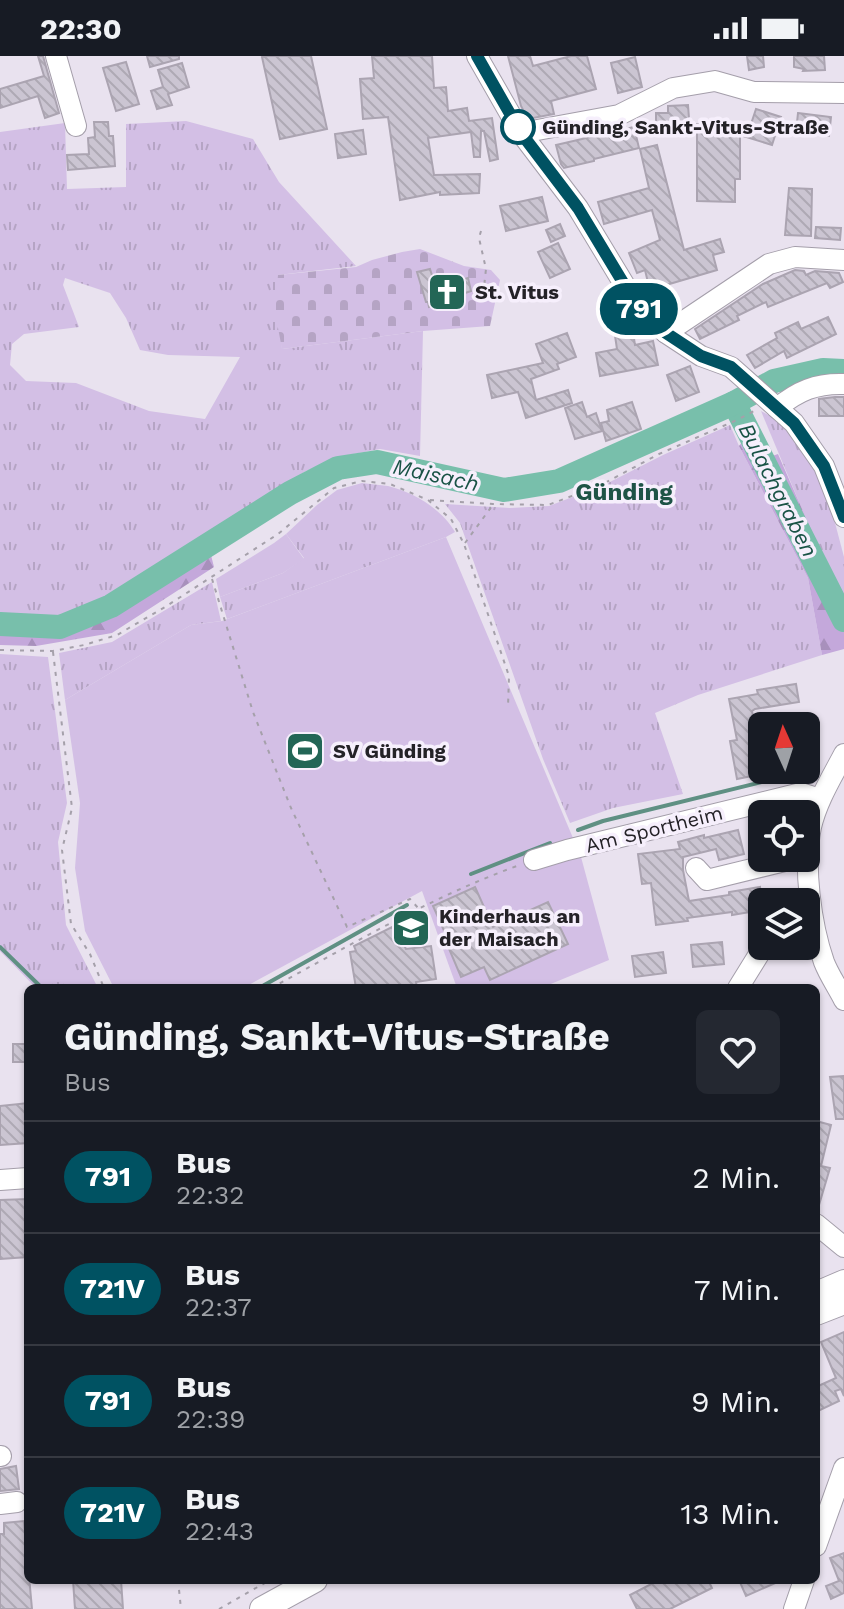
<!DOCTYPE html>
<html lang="de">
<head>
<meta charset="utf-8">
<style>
	:root { --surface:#171b24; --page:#242831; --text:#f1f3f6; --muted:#9ea1a6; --line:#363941 }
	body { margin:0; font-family:"Work Sans",sans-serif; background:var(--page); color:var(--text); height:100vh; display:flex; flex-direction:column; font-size:30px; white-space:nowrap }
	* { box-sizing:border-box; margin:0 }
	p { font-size:26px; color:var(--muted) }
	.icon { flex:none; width:44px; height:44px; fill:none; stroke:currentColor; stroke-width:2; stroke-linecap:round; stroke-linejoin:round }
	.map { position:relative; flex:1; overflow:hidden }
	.sheet { position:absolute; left:24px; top:928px; width:796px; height:600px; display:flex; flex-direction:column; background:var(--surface); border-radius:12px; box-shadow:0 2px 6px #0004 }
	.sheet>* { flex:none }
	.badge { padding:0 16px; border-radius:26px; font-size:28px; line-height:52px }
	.needle { width:52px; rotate:357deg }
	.buttons { position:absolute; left:748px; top:656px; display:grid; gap:16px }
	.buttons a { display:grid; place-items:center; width:72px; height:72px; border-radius:12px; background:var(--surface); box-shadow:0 2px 6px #0004; font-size:40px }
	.map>.badge { position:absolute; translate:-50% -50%; box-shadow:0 0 0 4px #fff }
	.round { display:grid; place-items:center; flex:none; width:84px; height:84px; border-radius:12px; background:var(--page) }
	.headline { display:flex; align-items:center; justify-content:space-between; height:136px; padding:0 40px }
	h1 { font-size:38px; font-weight:700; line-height:60px }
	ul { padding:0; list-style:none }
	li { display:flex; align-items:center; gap:24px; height:112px; padding:0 40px; border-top:2px solid var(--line) }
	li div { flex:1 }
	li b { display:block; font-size:30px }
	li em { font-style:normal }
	li .badge { min-width:88px; font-weight:700; text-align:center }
	.status { display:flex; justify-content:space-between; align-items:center; height:56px; padding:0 40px; background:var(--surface); direction:ltr }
	.status svg { height:22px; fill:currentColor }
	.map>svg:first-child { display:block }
	.grass { fill:url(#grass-tufts); fill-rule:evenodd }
	.forest { fill:url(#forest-firs) }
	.cemetery { fill:url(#cemetery-stones) }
	.pitch { fill:#d3bfe5 }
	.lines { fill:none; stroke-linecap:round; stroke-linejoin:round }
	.stream { stroke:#5f9083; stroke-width:4 }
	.river { stroke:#78bfab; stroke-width:24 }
	.building { fill:url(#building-back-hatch); stroke:#aba4b1; stroke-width:2 }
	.minor-casing { stroke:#a49eaa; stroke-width:22 }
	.major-casing { stroke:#a49eaa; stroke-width:26 }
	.path { stroke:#a5a0aa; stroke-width:2; stroke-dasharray:4 6; stroke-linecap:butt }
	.minor { stroke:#fff; stroke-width:20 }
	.major { stroke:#fff; stroke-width:24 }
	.line-casing { stroke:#fff; stroke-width:18 }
	.line { stroke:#005262; stroke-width:12 }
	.stop-dot { fill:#fff; stroke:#005262; stroke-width:4 }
	.labels { text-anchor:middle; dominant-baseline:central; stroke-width:7; stroke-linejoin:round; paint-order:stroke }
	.stop-label { font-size:20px; font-weight:bold; fill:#242227; stroke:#f6effc; text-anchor:start }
	.poi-label { font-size:20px; font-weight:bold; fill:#242227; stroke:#f6effc; text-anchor:start }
	.street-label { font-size:20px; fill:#242227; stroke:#f6effc }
	.water-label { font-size:22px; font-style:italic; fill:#195346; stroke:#f6effc }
	.quarter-label { font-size:24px; font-weight:bold; fill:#1e5346; stroke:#f6effc }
</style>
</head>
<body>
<div class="status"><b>22:30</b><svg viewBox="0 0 49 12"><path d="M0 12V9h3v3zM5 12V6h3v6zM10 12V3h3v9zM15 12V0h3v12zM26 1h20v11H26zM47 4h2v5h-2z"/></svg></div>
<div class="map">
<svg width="844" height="1553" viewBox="0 0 844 1553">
	<defs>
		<pattern id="grass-tufts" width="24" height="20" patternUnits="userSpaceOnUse" patternTransform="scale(2)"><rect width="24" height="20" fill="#d3bfe5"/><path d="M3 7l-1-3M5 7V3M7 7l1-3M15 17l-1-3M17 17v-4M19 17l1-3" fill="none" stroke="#b5a4c4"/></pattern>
		<pattern id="forest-firs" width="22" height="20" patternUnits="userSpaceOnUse" patternTransform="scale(2)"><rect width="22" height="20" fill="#c4a8db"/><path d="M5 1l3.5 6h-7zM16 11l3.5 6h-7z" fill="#a890bc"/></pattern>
		<pattern id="cemetery-stones" width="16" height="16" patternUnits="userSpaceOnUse" patternTransform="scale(2)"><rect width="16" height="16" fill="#d3bfe5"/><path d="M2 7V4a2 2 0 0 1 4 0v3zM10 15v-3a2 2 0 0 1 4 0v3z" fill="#b5a4c4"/></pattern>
		<pattern id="building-back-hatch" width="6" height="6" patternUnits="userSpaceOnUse" patternTransform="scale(2)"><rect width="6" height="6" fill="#cbc5d2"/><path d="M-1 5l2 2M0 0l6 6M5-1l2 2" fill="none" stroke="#aea9b4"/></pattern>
	</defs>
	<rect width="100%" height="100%" fill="#e9e2ef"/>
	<g class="grass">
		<path d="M186 65 253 83 279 126 356 210 278 219 282 293 423 275 420 400 380 393 343 400 306 415 233 461 117 538 83 557 55 561 0 557V76L65 67 67 133 126 131V68ZM65 222 110 237 126 262 140 294 168 299 240 301 205 363 149 355 76 327 26 325 10 309 12 288 24 278 79 271 63 229Z"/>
		<polygon points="761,355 783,367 816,415 829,444 844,501 844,549 817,489"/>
		<polygon points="730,369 739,390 808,522 822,599 698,639 655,657 683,738 613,752 570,767 543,703 460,467 445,448 510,452 549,450 604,429 663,399"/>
		<path d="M362 427C370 428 379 429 388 430 413 436 442 453 455 476L446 481 227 563 220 541 283 517 304 502 286 478 317 449 337 434Z"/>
		<polygon points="212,526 221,565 191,569 65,644 59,597 112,586"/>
		<polygon points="0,598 48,601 67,747 58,786 66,869 98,932 36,932 0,895"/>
	</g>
	<g class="forest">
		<polygon points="746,381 769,401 778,398 844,549 844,593 822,599 808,522 739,390"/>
		<polygon points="211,499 214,511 112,577 36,590 0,589 0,579 59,580 118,557 188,512"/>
	</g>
	<polygon class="cemetery" points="420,193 464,210 491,214 500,224 490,270 423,275 282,293 275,256 278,219 356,211 372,204 402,196"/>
	<g class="pitch">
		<polygon points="286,478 304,503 283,517 220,541 216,523 274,487"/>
		<polygon points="446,481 581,801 609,904 541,932 457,932 422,835 243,932 114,932 85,875 75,812 80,747 65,644 191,569 222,565"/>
	</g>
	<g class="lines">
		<g class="stream">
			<polyline points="578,774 603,765 803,716"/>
			<polyline points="471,818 550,787"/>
			<polyline points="0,891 42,932"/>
			<polyline points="259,932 407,849"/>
		</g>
		<g class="river">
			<polyline points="734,347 844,564"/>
			<polyline points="0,568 60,571 111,550 290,437 338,412 377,406 504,434 559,425 734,347 774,325 823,314 844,315"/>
		</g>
	</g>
	<g class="building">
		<polygon points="38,0 43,0 59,57 45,62 38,40 0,52 0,33 44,20"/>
		<polygon points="147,0 179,0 179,3 150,11"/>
		<polygon points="268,0 311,0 327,73 280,83 262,1"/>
		<polygon points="372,0 432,0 434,32 446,31 448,55 467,52 469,65 492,62 498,103 490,105 484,75 481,75 480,101 474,101 471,76 428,82 434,119 480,118 479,137 440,139 440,136 400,144 388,61 363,63 360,23 374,22"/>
		<polygon points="508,0 530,0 533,10 571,0 587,0 596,33 551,45 554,58 528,63 521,50"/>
		<polygon points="747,0 763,0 764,11 749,14"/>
		<polygon points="794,0 824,0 825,14 803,15 804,13 794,11"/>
		<polygon points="635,1 642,31 618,37 611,7"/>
		<polygon points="126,6 139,48 116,55 103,12"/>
		<polygon points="182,7 189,31 168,38 172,49 157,53 151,35 163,31 158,14"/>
		<polygon points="688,49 690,76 656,78 656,57 668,57 668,50"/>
		<polygon points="756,53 781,61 772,89 740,79 740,123 735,123 735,146 697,145 697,68 751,68"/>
		<polygon points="798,57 831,61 829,80 796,76"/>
		<polygon points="94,66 108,66 109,80 113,80 115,110 68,114 67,99 89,98 88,82 95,81"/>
		<polygon points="634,71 639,92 594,103 594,105 564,112 561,108 556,89"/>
		<polygon points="363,74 366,98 338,102 335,78"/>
		<polygon points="657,89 684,194 720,183 724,196 713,199 717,214 666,229 670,245 657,249 654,238 651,239 645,214 637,217 629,197 660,184 652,154 604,168 598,146 649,132 640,93"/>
		<polygon points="789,132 812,133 811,180 785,179"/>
		<polygon points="542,141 548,165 506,175 500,150"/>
		<polygon points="560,168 565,180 551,186 546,174"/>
		<polygon points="816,171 841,172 840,184 815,182"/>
		<polygon points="558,187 570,213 550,222 538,196"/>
		<polygon points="430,213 435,229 457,223 458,225 468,222 471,235 462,238 463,240 429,251 428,246 426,246 417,216"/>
		<polygon points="795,214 804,215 806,219 815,215 839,217 843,226 830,232 827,227 768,251 766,246 737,260 739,264 700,283 695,273 763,228"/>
		<polygon points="828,261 836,278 787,302 784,295 755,312 747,299 777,282 775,277 798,266 801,273"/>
		<polygon points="632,270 635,289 653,285 658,309 600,320 596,297 617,293 614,273"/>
		<polygon points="567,277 576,301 557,308 559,313 531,323 536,344 568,334 572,347 526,362 518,336 492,342 487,319 543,307 536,288"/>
		<polygon points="690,310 699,336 676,345 667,319"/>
		<polygon points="835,341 844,341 844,360 819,360 819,343"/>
		<polygon points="582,346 587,361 596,357 602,375 575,383 565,352"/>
		<polygon points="632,346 641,373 606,385 601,367 609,365 607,354"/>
		<polygon points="796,628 799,646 755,653 752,655 762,708 755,709 757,719 737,723 730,685 737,684 729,643 758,638 757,634"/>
		<polygon points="738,774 744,798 719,804 716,793 683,801 683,814 689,845 729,839 729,836 760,831 762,854 732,859 732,856 687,862 688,865 656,869 651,827 642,828 638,798 680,793 678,786 704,779 704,782"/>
		<polygon points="475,831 493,871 548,846 568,888 490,924 484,911 461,921 447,888 450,888 433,850"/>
		<polygon points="394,870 406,893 431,890 436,923 416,926 417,932 356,932 350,896 356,895 354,890"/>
		<polygon points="722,886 724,908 693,911 691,889"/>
		<polygon points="663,896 666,917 635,921 632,900"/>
		<rect x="13" y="988" width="15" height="18"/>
		<polygon points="844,1020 844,1063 836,1063 830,1021"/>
		<polygon points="28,1047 28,1087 0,1089 0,1050"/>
		<polygon points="816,1065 831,1069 821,1110 830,1112 819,1149 816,1149"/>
		<polygon points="28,1143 28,1201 0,1203 0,1144"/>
		<polygon points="844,1276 844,1340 841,1333 835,1335 839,1345 816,1356 816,1331 836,1322 821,1286"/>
		<polygon points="16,1410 19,1433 0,1435 0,1413"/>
		<polygon points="24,1465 32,1553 0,1553 0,1478 4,1478 4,1467"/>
		<polygon points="844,1497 844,1537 831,1543 826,1530 839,1525 830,1502"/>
		<polygon points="73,1524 121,1524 123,1553 75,1553"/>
		<polygon points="659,1524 708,1524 712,1532 670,1553 637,1553 630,1539"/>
		<polygon points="739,1524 782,1524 746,1540"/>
	</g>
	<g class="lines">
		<g class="minor-casing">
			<g id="minor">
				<polyline points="56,0 76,70"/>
				<polyline points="477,0 521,77 578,152 639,253 666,277 701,300 731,311 794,367 824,410 844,461"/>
				<polyline points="521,77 619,59 673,32 715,25 754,36 844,37"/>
				<polyline points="666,277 769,208 795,201 844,204"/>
				<path d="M777 352C798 335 816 327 844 328"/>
				<path d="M844 698C832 721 817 745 811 771 803 809 811 869 824 906 829 919 838 932 844 944"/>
				<polyline points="534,804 567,794 801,737 820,743"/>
				<polyline points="696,812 707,824 797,802"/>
				<polyline points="738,932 764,890"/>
				<polyline points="0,1124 28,1122"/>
				<polyline points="816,1168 844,1191"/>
				<polyline points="816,1236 844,1224"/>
				<polyline points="0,1400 1,1400"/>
				<polyline points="0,1448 17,1446"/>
				<polyline points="816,1490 844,1412"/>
				<polyline points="794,1553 804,1524"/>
			</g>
		</g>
		<g class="major-casing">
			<g id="major">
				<polyline points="816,1257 844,1246"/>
				<polyline points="262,1553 315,1524"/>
			</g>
		</g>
		<g class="path">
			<polyline points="481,175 479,182 486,213 484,231"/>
			<polyline points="430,444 493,448 548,449 601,429 659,398 737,364 754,355"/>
			<polyline points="465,487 492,450"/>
			<polyline points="212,523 253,656 291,752 347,871 410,843 419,853"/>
			<polyline points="0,594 53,595 84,589 117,579 165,551 278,478 334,432 362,425 390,428 428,444 451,463 464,488 509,620 508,651"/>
			<polyline points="53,596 72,752 62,794 71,868 90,898 104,932"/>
			<path d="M271 932C351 889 431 841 517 810"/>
			<polyline points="178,1524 181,1553"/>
			<polyline points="219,1553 270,1524"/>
		</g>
		<use href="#minor" class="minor"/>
		<use href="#major" class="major"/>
	</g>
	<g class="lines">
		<g class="line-casing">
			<polyline id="line" points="477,0 521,77 578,152 639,253 666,277 701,300 731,311 794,367 824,410 844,461"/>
		</g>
		<use href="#line" class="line"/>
	</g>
	<defs>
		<g id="church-square" transform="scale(2)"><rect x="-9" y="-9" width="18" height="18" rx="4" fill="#236656" stroke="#f6effc"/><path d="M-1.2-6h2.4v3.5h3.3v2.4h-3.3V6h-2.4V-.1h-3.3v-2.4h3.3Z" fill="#fff"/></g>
		<g id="stadium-square" transform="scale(2)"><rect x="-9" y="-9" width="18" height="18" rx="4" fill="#236656" stroke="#f6effc"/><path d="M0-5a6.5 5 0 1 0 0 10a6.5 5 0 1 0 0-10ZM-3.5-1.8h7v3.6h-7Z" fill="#fff"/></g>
		<g id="school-square" transform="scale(2)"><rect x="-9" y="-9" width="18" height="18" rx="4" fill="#236656" stroke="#f6effc"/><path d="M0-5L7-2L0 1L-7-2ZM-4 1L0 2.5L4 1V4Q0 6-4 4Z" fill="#fff"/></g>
	</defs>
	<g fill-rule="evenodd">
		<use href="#church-square" x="447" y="236"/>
		<use href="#stadium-square" x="305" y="695"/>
		<use href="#school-square" x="411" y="872"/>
	</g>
	<circle class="stop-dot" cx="518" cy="71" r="16"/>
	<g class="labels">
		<g class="stop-label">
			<text x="542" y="71">Günding, Sankt-Vitus-Straße</text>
		</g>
		<g class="poi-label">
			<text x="475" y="236">St. Vitus</text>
			<text x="333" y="695">SV Günding</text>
			<text x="439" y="860">Kinderhaus an<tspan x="439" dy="23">der Maisach</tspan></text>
		</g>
		<g class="street-label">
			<text transform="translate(654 773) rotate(-14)">Am Sportheim</text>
		</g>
		<g class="water-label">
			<text transform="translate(436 419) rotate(12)">Maisach</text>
			<text transform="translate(778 434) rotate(63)">Bulachgraben</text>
		</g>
		<g class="quarter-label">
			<text x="624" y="436">Günding</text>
		</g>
	</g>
</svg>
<div class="buttons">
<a><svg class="needle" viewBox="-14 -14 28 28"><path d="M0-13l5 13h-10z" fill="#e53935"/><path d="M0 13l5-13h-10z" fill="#9ea1a6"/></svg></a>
<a><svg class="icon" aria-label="locate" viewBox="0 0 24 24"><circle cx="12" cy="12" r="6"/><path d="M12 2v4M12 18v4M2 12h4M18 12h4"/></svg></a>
<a><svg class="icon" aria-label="layers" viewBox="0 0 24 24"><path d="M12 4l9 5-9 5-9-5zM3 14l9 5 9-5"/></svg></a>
</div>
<b class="badge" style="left:639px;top:253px;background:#005262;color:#fff">791</b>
<section class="sheet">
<div class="headline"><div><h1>Günding, Sankt-Vitus-Straße</h1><p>Bus</p></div><a class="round"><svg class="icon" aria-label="heart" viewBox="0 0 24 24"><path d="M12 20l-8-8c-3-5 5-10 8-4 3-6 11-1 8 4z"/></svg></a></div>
<ul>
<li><span class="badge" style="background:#005262;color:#fff">791</span><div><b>Bus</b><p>22:32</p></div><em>2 Min.</em></li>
<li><span class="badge" style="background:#005262;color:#fff">721V</span><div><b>Bus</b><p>22:37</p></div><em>7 Min.</em></li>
<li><span class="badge" style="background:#005262;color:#fff">791</span><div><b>Bus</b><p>22:39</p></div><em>9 Min.</em></li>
<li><span class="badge" style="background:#005262;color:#fff">721V</span><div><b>Bus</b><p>22:43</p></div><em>13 Min.</em></li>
</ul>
</section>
</div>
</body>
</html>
